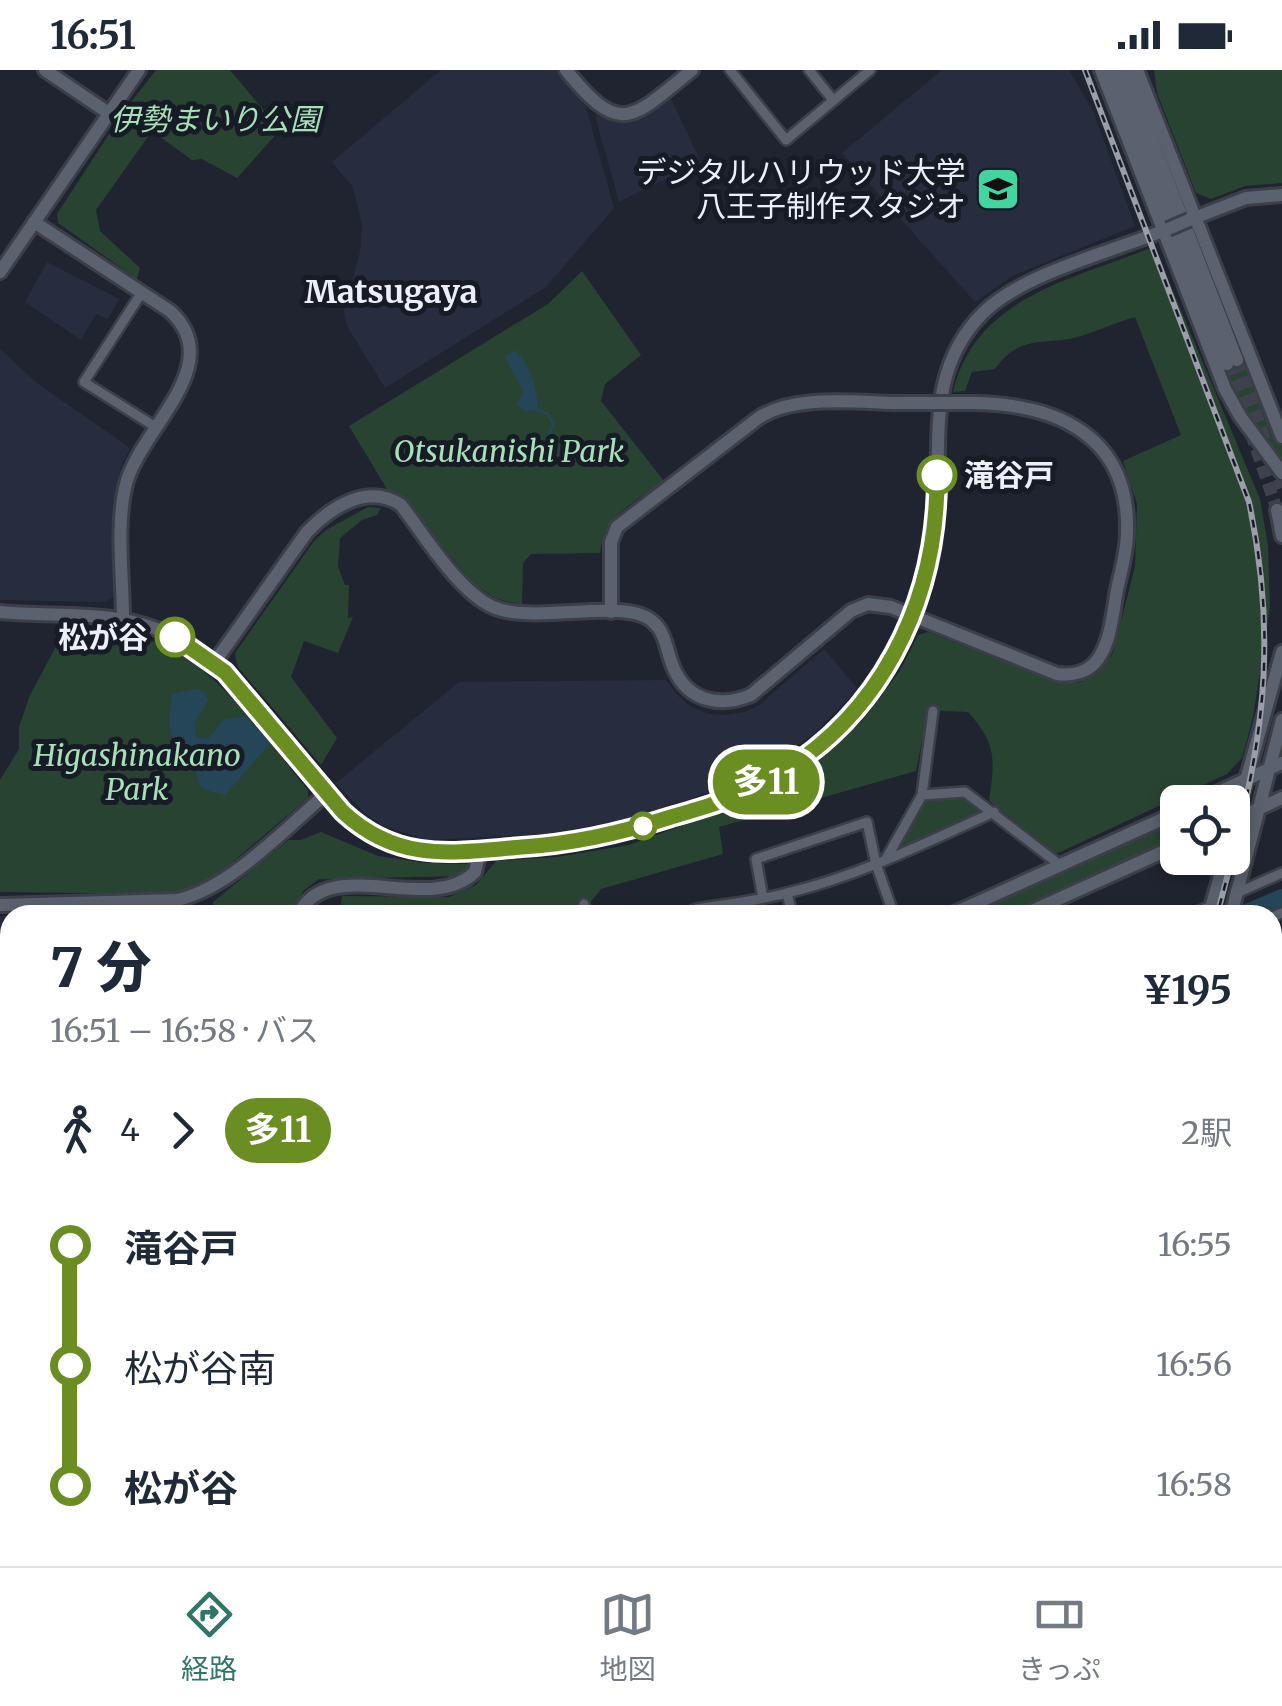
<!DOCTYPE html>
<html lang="ja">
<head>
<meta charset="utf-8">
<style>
	:root { --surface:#fff; --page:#f6f6f7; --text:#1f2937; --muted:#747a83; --line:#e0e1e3; --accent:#2f7666 }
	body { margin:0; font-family:Merriweather,"Noto Sans JP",serif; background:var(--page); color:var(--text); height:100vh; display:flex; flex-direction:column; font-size:38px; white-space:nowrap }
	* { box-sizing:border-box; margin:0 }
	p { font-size:32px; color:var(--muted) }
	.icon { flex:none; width:55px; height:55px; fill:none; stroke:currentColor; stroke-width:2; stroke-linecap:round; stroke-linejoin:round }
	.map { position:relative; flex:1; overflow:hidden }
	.drawer { position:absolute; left:0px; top:835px; width:1282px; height:662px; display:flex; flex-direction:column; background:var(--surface); border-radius:30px 30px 0 0; box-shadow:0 5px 15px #0003 }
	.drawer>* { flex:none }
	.badge { padding:0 20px; border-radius:32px; font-size:35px; line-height:65px }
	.buttons { position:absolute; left:1160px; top:715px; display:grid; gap:20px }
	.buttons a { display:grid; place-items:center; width:90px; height:90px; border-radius:15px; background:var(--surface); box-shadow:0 5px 15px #0003; font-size:50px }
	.map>.badge { position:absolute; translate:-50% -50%; box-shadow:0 0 0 5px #fff }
	.legs { display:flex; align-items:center; gap:15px; height:110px; padding:0 50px; font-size:32px }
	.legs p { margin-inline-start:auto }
	.head { display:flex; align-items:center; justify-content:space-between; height:170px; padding:0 50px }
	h1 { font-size:55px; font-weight:800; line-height:75px }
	ul { padding:0 50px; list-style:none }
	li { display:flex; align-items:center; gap:35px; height:120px; font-size:38px }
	li i { display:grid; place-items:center; width:15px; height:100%; margin:0 12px; background:currentColor }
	li i::after { content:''; width:25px; height:25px; margin:-12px; border:8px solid; border-radius:50%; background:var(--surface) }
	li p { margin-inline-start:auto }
	li:first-child i { background:linear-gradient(#0000 50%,currentColor 0) }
	li:last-child i { background:linear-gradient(currentColor 50%,#0000 0) }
	.status { display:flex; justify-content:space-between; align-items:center; height:70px; padding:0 50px; background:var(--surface); direction:ltr }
	.status svg { height:28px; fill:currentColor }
	.tab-bar { display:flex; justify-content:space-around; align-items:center; height:140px; border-top:2px solid var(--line); background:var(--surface); font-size:28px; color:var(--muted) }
	.tab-bar a { display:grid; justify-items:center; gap:5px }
	.tab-bar .active { color:var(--accent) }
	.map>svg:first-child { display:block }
	.built { fill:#272d3e }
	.green { fill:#294332 }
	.water { fill:#254658 }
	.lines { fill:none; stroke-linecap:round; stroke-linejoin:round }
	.stream { stroke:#254658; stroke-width:2.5 }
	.canal { stroke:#254658; stroke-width:10 }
	.river { stroke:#254658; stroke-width:18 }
	.secondary-tunnel { stroke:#3f424e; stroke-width:12; stroke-dasharray:12 6; stroke-linecap:butt }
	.street-casing { stroke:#3c3f49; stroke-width:14 }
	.secondary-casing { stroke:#3c3f49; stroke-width:18 }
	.street { stroke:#5c616f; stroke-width:9 }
	.secondary { stroke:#5c616f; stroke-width:12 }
	.rail-casing { stroke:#9b9da8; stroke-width:6 }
	.rail { stroke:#171b26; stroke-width:2.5; stroke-dasharray:8; stroke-linecap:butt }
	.secondary-bridge-casing { stroke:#3c3f49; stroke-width:18; stroke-linecap:butt }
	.secondary-bridge { stroke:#5c616f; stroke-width:12 }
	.line-1-casing { stroke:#fff; stroke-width:22 }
	.line-1 { stroke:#6b8e23; stroke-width:15 }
	.stop-1-dot { fill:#fff; stroke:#6b8e23; stroke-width:5 }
	.labels { text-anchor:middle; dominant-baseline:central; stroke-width:10; stroke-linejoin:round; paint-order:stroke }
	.park-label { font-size:30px; font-style:italic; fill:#a6dfb8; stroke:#171b26 }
	.poi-label { font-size:30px; fill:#edeff8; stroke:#171b26; text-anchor:end }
	.stop-label { font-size:30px; font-weight:bold; fill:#edeff8; stroke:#171b26; text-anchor:start }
	.neighbourhood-label { font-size:32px; font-weight:bold; fill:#edeff8; stroke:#171b26 }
</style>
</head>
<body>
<div class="status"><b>16:51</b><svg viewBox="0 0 49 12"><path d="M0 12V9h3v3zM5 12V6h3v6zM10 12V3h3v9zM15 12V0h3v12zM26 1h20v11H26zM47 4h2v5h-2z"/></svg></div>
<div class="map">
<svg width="1282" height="1496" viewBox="0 0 1282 1496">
	<rect width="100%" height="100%" fill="#202430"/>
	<g class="built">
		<polygon points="441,0 556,0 586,37 614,138 546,217 385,318 347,256 344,241 360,182 362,156 353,117 332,92"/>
		<polygon points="942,0 1069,0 1093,41 1135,156 1012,206 975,232 842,83"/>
		<polygon points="671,29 707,105 661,111 619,132 595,45 624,53 641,49"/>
		<polygon points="47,192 119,229 108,249 96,244 81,270 25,232"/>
		<polygon points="0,279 37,313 130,378 121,397 113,435 114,527 104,532 0,530"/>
		<polygon points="824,579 858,619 816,662 763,700 733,715 623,750 546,764 427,770 384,756 364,743 336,713 459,612 666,610 677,625 692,637 709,644 726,645 745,642 759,635"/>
		<polygon points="0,846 10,846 10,936 0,933"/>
		<polygon points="10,1206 10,1302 0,1302 0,1215"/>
		<polygon points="400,1488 712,1488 713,1490 711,1496 407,1496"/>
	</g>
	<g class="green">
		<polygon points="156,0 230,0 280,60 237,108 202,89 192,90 152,61 96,140 100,161 140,198 137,209 58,153 57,144 124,41"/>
		<polygon points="1154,0 1282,0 1282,113 1245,116 1211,129 1196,123 1157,23"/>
		<path d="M1148 179 1157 183 1260 429 1268 476 1270 537 1253 647 1242 688 1227 704 1056 784 989 731C995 690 997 674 968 642L928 640 916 701 719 757 723 784 601 819 590 833 588 845H384L340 839 342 826 449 827 476 815 496 791 557 787 629 775 760 727 819 690 862 651 900 601 918 565 928 562 1057 613 1081 612 1099 601 1113 583 1135 496 1137 434 1123 391 1181 365 1135 247C1117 252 1100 260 1081 266 1045 277 1021 262 995 299L972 302 965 321 953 322C975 228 1070 210 1148 179Z"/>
		<path d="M582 201 641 285 605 314 601 331 664 411C636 432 603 445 600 483L531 484 523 493 522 535 495 528 473 513 401 428 387 419 349 356 548 234Z"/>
		<path d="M1242 290 1282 377V394C1259 363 1237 334 1223 298Z"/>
		<polygon points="368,437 381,438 377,445 362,450 340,468 338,497 345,515 349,515 348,548 353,547 338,583 304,571 291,607 337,668 321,695 237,596 235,583 314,471 326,460"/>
		<path d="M67 556C88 558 109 559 129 564 211 582 258 660 308 720V728L216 806 177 824 0 822V710L19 679V657L30 625Z"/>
		<polygon points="964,727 981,737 980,744 903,777 899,773 923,732 930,728"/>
		<polygon points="1177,751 1177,769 1010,845 962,845 1130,768"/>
		<polygon points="321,762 378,786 426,793 467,794 471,797 462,806 319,809 303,821 291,845 213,845 213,832 289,770 301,770"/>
	</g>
	<g class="water">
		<path d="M515 280C531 295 536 319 539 340L525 341 516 334 524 323 505 287Z"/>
		<path d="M195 619 204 622 208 630 195 653 196 667 208 669 223 650 246 646 270 673 225 725C189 717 203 715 192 687 163 666 169 657 172 624Z"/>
	</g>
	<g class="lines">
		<polyline class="stream" points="539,340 548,344 553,354 544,376"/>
		<polyline class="canal" points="335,1496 339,1488"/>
		<polyline class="river" points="1242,845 1282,828"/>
		<g class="secondary-tunnel">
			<polyline points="1237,290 1282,418"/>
			<polyline points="1227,294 1277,440"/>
		</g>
		<g class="street-casing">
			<g id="street">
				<polyline points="730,0 786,70 870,0"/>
				<polyline points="809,0 833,30"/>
				<polyline points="142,222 84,312 154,356"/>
				<polyline points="922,725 933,641"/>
				<polyline points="886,789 922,725 965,722 1060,795"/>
				<polyline points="787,823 792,845"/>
				<polyline points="1237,823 1282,803"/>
				<polyline points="763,828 756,789 867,752 876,794 894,845"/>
				<polyline points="584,834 586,845"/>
				<path d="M683 845 696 839C726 834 757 831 787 823 859 806 927 772 994 742"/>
				<polyline points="1190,845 1211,836"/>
				<polyline points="1272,847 1282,843"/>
				<polyline points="1272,885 1282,881"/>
				<polyline points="0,1087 10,1095"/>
				<polyline points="0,1139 10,1136"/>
				<polyline points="0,1167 8,1201"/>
				<polyline points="120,1496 131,1488"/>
				<polyline points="348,1496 352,1488"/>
				<polyline points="392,1496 396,1488"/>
			</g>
		</g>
		<g class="secondary-casing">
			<g id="secondary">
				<polyline points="45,0 107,42"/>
				<path d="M566 0C621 68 631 49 692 0"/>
				<polyline points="1101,0 1225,319 1240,346 1282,403"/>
				<polyline points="1113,0 1227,294"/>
				<polyline points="1125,0 1237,290"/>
				<polyline points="1137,0 1282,367"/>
				<polyline points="1189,150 1246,128 1282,125"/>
				<path d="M34 152 170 241C230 296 137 360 125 418 116 459 123 507 123 549"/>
				<polyline points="0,202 139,0"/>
				<polyline points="1277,440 1282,466"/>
				<path d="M0 542C60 548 119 538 175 567 248 605 287 684 343 741 358 757 376 769 397 776 428 787 462 782 494 780 584 773 678 756 760 715 867 662 932 550 937 433 940 362 929 296 984 242 1024 203 1114 181 1168 159"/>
				<path d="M611 542V472L617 457 757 349C793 323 861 333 904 333"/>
				<path d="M214 593 307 462C331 437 368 413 401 435 425 466 458 521 493 537 534 555 624 527 652 551 667 563 666 582 674 599 688 631 720 638 751 625L851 541 868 534 891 537 1057 604C1073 606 1089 602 1098 589 1112 570 1113 538 1118 515 1122 498 1127 480 1127 462 1130 366 1057 334 973 333"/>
				<polyline points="1197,732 1282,693"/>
				<polyline points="1234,750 1282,728"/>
				<polyline points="1232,760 1282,582"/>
				<path d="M0 835 177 830C229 819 286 758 327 723"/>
				<path d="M298 845C329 782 429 847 475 802L480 781"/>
				<polyline points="950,845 1178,742"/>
				<polyline points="1023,845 1178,775"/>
				<polyline points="1209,845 1225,788"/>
				<polyline points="1231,845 1282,650"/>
				<polyline points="0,949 10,952"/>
				<polyline points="0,966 10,969"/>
				<polyline points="1275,1017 1282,1013"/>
				<polyline points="1272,1149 1282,1145"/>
				<polyline points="1272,1163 1282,1160"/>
				<polyline points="0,1208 6,1202"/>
				<polyline points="0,1419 10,1425"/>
				<polyline points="1272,1470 1282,1468"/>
				<polyline points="1272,1484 1282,1482"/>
				<polyline points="762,1488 787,1496"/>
				<polyline points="806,1488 843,1496"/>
				<polyline points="1113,1488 1113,1496"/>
				<polyline points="273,1496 277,1488"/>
				<polyline points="285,1496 289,1488"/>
				<polyline points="723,1496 727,1488"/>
				<polyline points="966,1496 1043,1491"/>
				<polyline points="1164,1496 1167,1488"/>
				<polyline points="1178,1496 1257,1488"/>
			</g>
		</g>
		<use href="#street" class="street"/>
		<use href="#secondary" class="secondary"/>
		<g class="rail-casing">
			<g id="rail">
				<path d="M1085 0 1249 432C1282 588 1258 695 1217 845"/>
				<polyline points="1272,921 1282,917"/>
				<polyline points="1272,981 1282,976"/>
				<polyline points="0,1098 10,1102"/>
				<polyline points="263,1496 274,1488"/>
			</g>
		</g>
		<use href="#rail" class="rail"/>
		<g class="secondary-bridge-casing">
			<g id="secondary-bridge">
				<polyline points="1168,159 1189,150"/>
				<polyline points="904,333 973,333"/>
				<polyline points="1043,1491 1095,1488"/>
			</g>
		</g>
		<use href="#secondary-bridge" class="secondary-bridge"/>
	</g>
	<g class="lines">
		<g class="line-1-casing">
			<path id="line-1" d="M175 567 225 602 343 742C398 793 452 783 522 777 573 774 621 763 671 747 702 738 734 729 763 713 879 652 938 533 937 405"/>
		</g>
		<use href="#line-1" class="line-1"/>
	</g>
	<defs>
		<g id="university-square" transform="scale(2.25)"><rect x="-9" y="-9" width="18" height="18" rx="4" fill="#43d4a0" stroke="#171b26"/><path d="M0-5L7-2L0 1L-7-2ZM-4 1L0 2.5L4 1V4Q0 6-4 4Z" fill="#111"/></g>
	</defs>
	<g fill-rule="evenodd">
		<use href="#university-square" x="998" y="119"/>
	</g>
	<g class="stop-1-dot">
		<circle cx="937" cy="405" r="18"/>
		<circle cx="175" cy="567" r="18"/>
		<circle cx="643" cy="756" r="12"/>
	</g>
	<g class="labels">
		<g class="park-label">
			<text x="215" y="49">伊勢まいり公園</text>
			<text x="509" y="381">Otsukanishi Park</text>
			<text x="137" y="685">Higashinakano<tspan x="137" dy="34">Park</tspan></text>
		</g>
		<g class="poi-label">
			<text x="966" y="102">デジタルハリウッド大学<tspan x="966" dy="34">八王子制作スタジオ</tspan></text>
		</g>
		<g class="stop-label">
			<text x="964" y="405">滝谷戸</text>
			<text x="148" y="567" text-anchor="end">松が谷</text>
		</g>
		<g class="neighbourhood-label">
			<text x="391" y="222">Matsugaya</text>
		</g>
	</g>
</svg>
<div class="buttons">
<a><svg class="icon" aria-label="locate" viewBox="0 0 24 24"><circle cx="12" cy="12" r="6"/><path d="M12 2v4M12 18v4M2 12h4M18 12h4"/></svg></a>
</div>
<b class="badge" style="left:766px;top:712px;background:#6b8e23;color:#fff">多11</b>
<section class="drawer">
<div class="head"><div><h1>7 分</h1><p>16:51 – 16:58 · バス</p></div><b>¥195</b></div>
<div class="legs"><svg class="icon" aria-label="walk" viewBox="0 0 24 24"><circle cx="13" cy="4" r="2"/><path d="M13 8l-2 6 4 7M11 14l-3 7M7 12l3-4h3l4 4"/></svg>4<svg class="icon" aria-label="forward" viewBox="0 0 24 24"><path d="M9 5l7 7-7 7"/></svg><b class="badge" style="background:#6b8e23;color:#fff">多11</b><p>2駅</p></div>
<ul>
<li><i style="color:#6b8e23"></i><b>滝谷戸</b><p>16:55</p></li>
<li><i style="color:#6b8e23"></i><span>松が谷南</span><p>16:56</p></li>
<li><i style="color:#6b8e23"></i><b>松が谷</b><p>16:58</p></li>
</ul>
</section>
</div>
<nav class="tab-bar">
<a class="active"><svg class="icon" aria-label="directions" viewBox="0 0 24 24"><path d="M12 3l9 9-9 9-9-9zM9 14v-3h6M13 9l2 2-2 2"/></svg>経路</a>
<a><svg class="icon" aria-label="map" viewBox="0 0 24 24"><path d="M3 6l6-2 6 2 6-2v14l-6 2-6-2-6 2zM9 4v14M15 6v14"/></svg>地図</a>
<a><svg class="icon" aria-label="tickets" viewBox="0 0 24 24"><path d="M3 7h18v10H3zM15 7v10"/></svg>きっぷ</a>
</nav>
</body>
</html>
